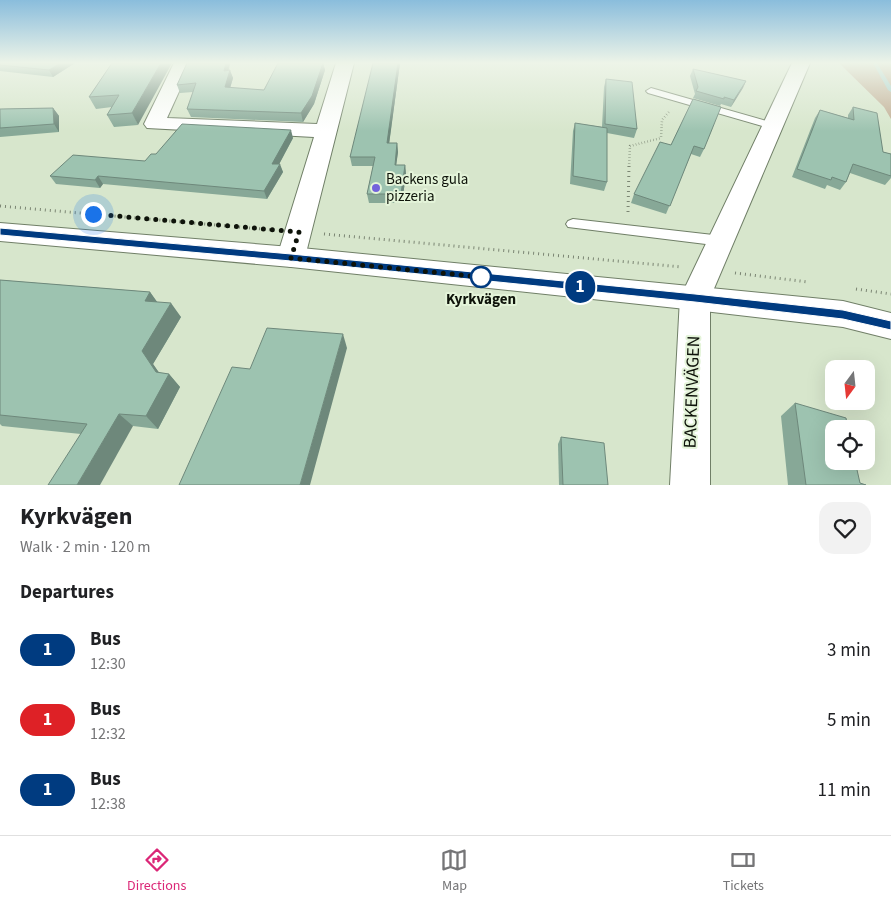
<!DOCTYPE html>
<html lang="en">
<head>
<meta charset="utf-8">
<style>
	:root { --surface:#fff; --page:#f2f2f2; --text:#202124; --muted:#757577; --line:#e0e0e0; --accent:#db2777 }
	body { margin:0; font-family:"Source Sans 3",sans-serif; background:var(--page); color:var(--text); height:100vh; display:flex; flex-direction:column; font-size:19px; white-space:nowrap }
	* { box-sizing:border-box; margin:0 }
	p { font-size:16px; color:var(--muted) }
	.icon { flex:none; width:28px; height:28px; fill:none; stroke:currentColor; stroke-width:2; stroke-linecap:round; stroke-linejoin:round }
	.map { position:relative; height:485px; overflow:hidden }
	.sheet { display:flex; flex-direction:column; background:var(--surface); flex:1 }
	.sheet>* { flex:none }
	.badge { padding:0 10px; border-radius:16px; font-size:18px; line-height:32px }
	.needle { width:32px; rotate:195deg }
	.tools { position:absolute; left:825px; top:360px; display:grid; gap:10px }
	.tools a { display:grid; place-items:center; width:50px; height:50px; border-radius:10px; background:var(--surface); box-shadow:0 5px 20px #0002; font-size:25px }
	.you { position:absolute; width:25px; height:25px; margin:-12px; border:4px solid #fff; border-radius:50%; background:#1a73e8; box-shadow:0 0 0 8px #1a73e833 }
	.map>.badge { position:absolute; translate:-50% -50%; box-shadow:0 0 0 2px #fff }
	h2 { padding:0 20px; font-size:19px; line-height:45px }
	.round { display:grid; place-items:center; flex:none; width:52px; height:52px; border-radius:15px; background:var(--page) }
	.headline { display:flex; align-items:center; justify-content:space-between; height:85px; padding:0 20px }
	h1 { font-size:24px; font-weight:700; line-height:38px }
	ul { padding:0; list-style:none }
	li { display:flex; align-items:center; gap:15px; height:70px; padding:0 20px }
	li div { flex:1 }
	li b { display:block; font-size:19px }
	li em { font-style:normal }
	li .badge { min-width:55px; font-weight:700; text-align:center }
	.dock { display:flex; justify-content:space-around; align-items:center; height:70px; border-top:1px solid var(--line); background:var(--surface); font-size:14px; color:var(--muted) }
	.dock a { display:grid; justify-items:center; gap:2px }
	.dock .selected { color:var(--accent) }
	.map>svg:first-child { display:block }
	.green { fill:#c1ac93 }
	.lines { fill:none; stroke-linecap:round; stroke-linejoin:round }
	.stream { fill:#9dcbca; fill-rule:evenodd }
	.lane-casing { stroke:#707f67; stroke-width:2 }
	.street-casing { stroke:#707f67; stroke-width:2 }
	.secondary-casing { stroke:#707f67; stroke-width:2 }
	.path-far1 { stroke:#7b8573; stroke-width:2.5; stroke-dasharray:0.5 2.5; stroke-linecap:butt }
	.path { stroke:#7b8573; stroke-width:3; stroke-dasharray:1 4; stroke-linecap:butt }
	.lane { fill:#fff; fill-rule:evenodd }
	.street { fill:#fff; fill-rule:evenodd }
	.secondary { fill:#fff; fill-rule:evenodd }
	.wall { fill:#87a897 }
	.shaded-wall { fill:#6e887b }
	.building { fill:#9dc3b0; stroke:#6e887b }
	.line { fill:#003b80; stroke:#fff }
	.walk { stroke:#0e130a; stroke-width:5; stroke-dasharray:0 9 }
	.poi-dot { fill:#7262dc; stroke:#e4f4d9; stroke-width:2 }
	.stop-dot { fill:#fff; stroke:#003b80; stroke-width:2.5 }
	.labels { text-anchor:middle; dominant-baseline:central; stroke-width:4; stroke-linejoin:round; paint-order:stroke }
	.poi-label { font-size:15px; fill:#0e130a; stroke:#e4f4d9; text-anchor:start }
	.stop-label { font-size:15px; font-weight:bold; fill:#0e130a; stroke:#e4f4d9 }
	.near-street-label { font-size:18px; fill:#0e130a; stroke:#e4f4d9 }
</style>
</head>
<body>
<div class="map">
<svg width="891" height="485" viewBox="0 0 891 485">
	<rect width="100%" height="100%" fill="#d7e6cc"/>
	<polygon class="green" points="839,63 891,63 891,119 884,107"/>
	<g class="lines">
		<polygon class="stream" points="873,63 877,63 891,86 891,92 888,90"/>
		<g class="lane-casing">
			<g id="lane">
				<polygon points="651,88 777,124 778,126 773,129 769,128 648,93 646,91"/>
				<polygon points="573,219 722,236 727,238 729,241 727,244 722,246 568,227 566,224 568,221"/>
			</g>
		</g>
		<g class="street-casing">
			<g id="street">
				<polygon points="174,63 192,63 167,118 317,124 336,63 354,63 305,257 301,264 291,267 281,264 277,257 314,137 147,128 144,124"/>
				<polygon points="792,63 810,63 710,298 710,485 670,485 680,298"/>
			</g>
		</g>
		<g class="secondary-casing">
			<polygon id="secondary" points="0,223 291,247 843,301 891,313 891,339 843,327 695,310 291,267 0,241"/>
		</g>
		<polyline class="path-far1" points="629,167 630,146 661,138 662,120 669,112"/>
		<g class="path">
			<polyline points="0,206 273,230"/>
			<polyline points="628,212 629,166"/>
			<polyline points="324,234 682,267"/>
			<polyline points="735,273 808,282"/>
			<polyline points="856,289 891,294"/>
		</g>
		<use href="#lane" class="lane"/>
		<use href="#street" class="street"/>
		<use href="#secondary" class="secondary"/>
	</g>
	<g class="wall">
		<polygon points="0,63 75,63 53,77 0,71"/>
		<polygon points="112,63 138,125 114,127 107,115 112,107 96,109 89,97"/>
		<polygon points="187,63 230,63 229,70 233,78 230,88 264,90 323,63 325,70 314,104 303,122 191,117 187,109 193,92 180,93 177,85"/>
		<polygon points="400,63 389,143 397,143 398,152 396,165 405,165 406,174 402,203 369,203 367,194 373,166 352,166 350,157"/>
		<polygon points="693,69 746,81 731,107 721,104 720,106 693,98 695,94 690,76"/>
		<polygon points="606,79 637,129 634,138 607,133 607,182 604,191 570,184 573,131 575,123 602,127 604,87"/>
		<polygon points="693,99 704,149 700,157 691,154 666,214 631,203 634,194 671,145"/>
		<polygon points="853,107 883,152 891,154 891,178 885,185 850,173 846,182 840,190 827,185 825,189 792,177 815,118 820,110 848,118 848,115"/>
		<polygon points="53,108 59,116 59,132 0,137 0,109"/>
		<polygon points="293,138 279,164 283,172 267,199 103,184 100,188 56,184 50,176 145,161 156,154"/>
		<polygon points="0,280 150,292 157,302 181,317 153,364 159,373 169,374 180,387 158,429 133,426 81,434 2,426 0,424"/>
		<polygon points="795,403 860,483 866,485 788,485 781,416"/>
		<polygon points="561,437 608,485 559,485 558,444"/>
	</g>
	<g class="shaded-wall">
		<polygon points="61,63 75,63 53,77 49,70"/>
		<polygon points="161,63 172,63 138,125 132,113"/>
		<polygon points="226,63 230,63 226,79 224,71"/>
		<polygon points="323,63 325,70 314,104 303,122 301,113"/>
		<polygon points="398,63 400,63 388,152 387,143"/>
		<polygon points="230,70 233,78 228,95 225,87"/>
		<polygon points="746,81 743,88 731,107 734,100"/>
		<polygon points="53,108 59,116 59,132 54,124"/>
		<polygon points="291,130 293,138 275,172 272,164"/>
		<polygon points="397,143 398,152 395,174 395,165"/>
		<polygon points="280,164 283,172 267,199 264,191"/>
		<polygon points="405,165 406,174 402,203 401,194"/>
		<polygon points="98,176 103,184 100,188 95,180"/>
		<polygon points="150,292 160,306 145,301"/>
		<polygon points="171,303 181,317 153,364 165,381 169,374 180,387 158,429 146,416 156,372 142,351"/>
		<polygon points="343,334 347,348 310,485 300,485"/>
		<polygon points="119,414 133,426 100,485 77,485"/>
	</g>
	<g class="building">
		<polygon points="0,63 61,63 49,70 0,65"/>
		<polygon points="112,63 161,63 132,113 107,115 119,95 89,97"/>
		<polygon points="187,63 226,63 224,71 230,70 225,87 264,90 278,63 323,63 312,96 301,113 187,109 196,83 177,85"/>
		<polygon points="373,63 398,63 387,143 397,143 395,165 405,165 401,194 367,194 375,157 350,157"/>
		<polygon points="693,69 746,81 734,100 724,97 724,99 696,91 698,87"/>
		<polygon points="606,79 632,82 637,129 605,124"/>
		<polygon points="693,99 721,107 704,149 694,146 670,206 634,194 660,142 671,145"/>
		<polygon points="853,107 877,113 883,152 891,154 891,176 853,164 846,182 832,177 831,180 797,169 820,110 854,120"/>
		<polygon points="53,108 54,124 0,128 0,109"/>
		<polygon points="575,123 607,128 607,182 573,176"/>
		<polygon points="182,124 291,130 272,164 280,164 264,191 98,176 95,180 50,176 73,155 145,161 151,154 156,154"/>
		<polygon points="0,280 150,292 145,301 171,303 142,351 156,372 169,374 146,416 119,414 77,485 48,485 87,424 0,415"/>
		<polygon points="267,328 343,334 300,485 179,485 232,367 250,369"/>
		<polygon points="795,403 846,418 848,429 834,429 834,461 855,461 860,483 866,485 806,485"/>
		<polygon points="561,437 604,443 608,485 563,485"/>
	</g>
	<linearGradient id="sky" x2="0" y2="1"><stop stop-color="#8abddc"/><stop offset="0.48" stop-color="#edf4e8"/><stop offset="1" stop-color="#edf4e8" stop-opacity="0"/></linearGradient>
	<rect width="891" height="131" fill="url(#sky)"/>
	<polygon class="line" points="0,228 291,254 695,294 843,310 891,321 891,330 843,319 695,302 291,261 0,235"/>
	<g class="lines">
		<polyline class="walk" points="93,214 299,232 291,258 481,277"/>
	</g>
	<circle class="poi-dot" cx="376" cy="188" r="5"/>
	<circle class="stop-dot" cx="481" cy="277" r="10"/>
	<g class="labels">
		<g class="poi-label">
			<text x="386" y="179">Backens gula<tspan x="386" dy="17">pizzeria</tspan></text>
		</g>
		<g class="stop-label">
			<text x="481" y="299">Kyrkvägen</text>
		</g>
		<g class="near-street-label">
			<text transform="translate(692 392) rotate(-88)">BACKENVÄGEN</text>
		</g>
	</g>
</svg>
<div class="tools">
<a><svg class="needle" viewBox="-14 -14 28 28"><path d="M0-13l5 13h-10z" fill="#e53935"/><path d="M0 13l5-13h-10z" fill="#757577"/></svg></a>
<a><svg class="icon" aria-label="locate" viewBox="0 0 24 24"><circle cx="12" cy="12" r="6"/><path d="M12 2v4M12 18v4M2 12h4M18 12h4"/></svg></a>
</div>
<div class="you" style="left:93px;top:214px"></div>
<b class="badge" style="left:580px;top:287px;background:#003b80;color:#fff">1</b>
</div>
<section class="sheet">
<div class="headline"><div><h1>Kyrkvägen</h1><p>Walk · 2 min · 120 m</p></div><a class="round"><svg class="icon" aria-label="heart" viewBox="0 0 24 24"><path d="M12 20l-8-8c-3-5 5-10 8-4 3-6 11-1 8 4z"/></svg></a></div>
<h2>Departures</h2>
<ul>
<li><span class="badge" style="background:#003b80;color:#fff">1</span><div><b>Bus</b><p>12:30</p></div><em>3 min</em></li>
<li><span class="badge" style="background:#de2126;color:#fff">1</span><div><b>Bus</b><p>12:32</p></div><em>5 min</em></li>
<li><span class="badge" style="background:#003b80;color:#fff">1</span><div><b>Bus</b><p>12:38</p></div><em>11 min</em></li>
</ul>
</section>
<nav class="dock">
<a class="selected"><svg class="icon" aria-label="directions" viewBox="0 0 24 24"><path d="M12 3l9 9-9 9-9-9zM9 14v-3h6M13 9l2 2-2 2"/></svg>Directions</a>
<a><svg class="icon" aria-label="map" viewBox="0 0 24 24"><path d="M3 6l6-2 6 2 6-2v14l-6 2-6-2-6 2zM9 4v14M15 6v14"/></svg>Map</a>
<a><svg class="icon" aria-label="tickets" viewBox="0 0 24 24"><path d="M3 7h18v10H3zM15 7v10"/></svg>Tickets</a>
</nav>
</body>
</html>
